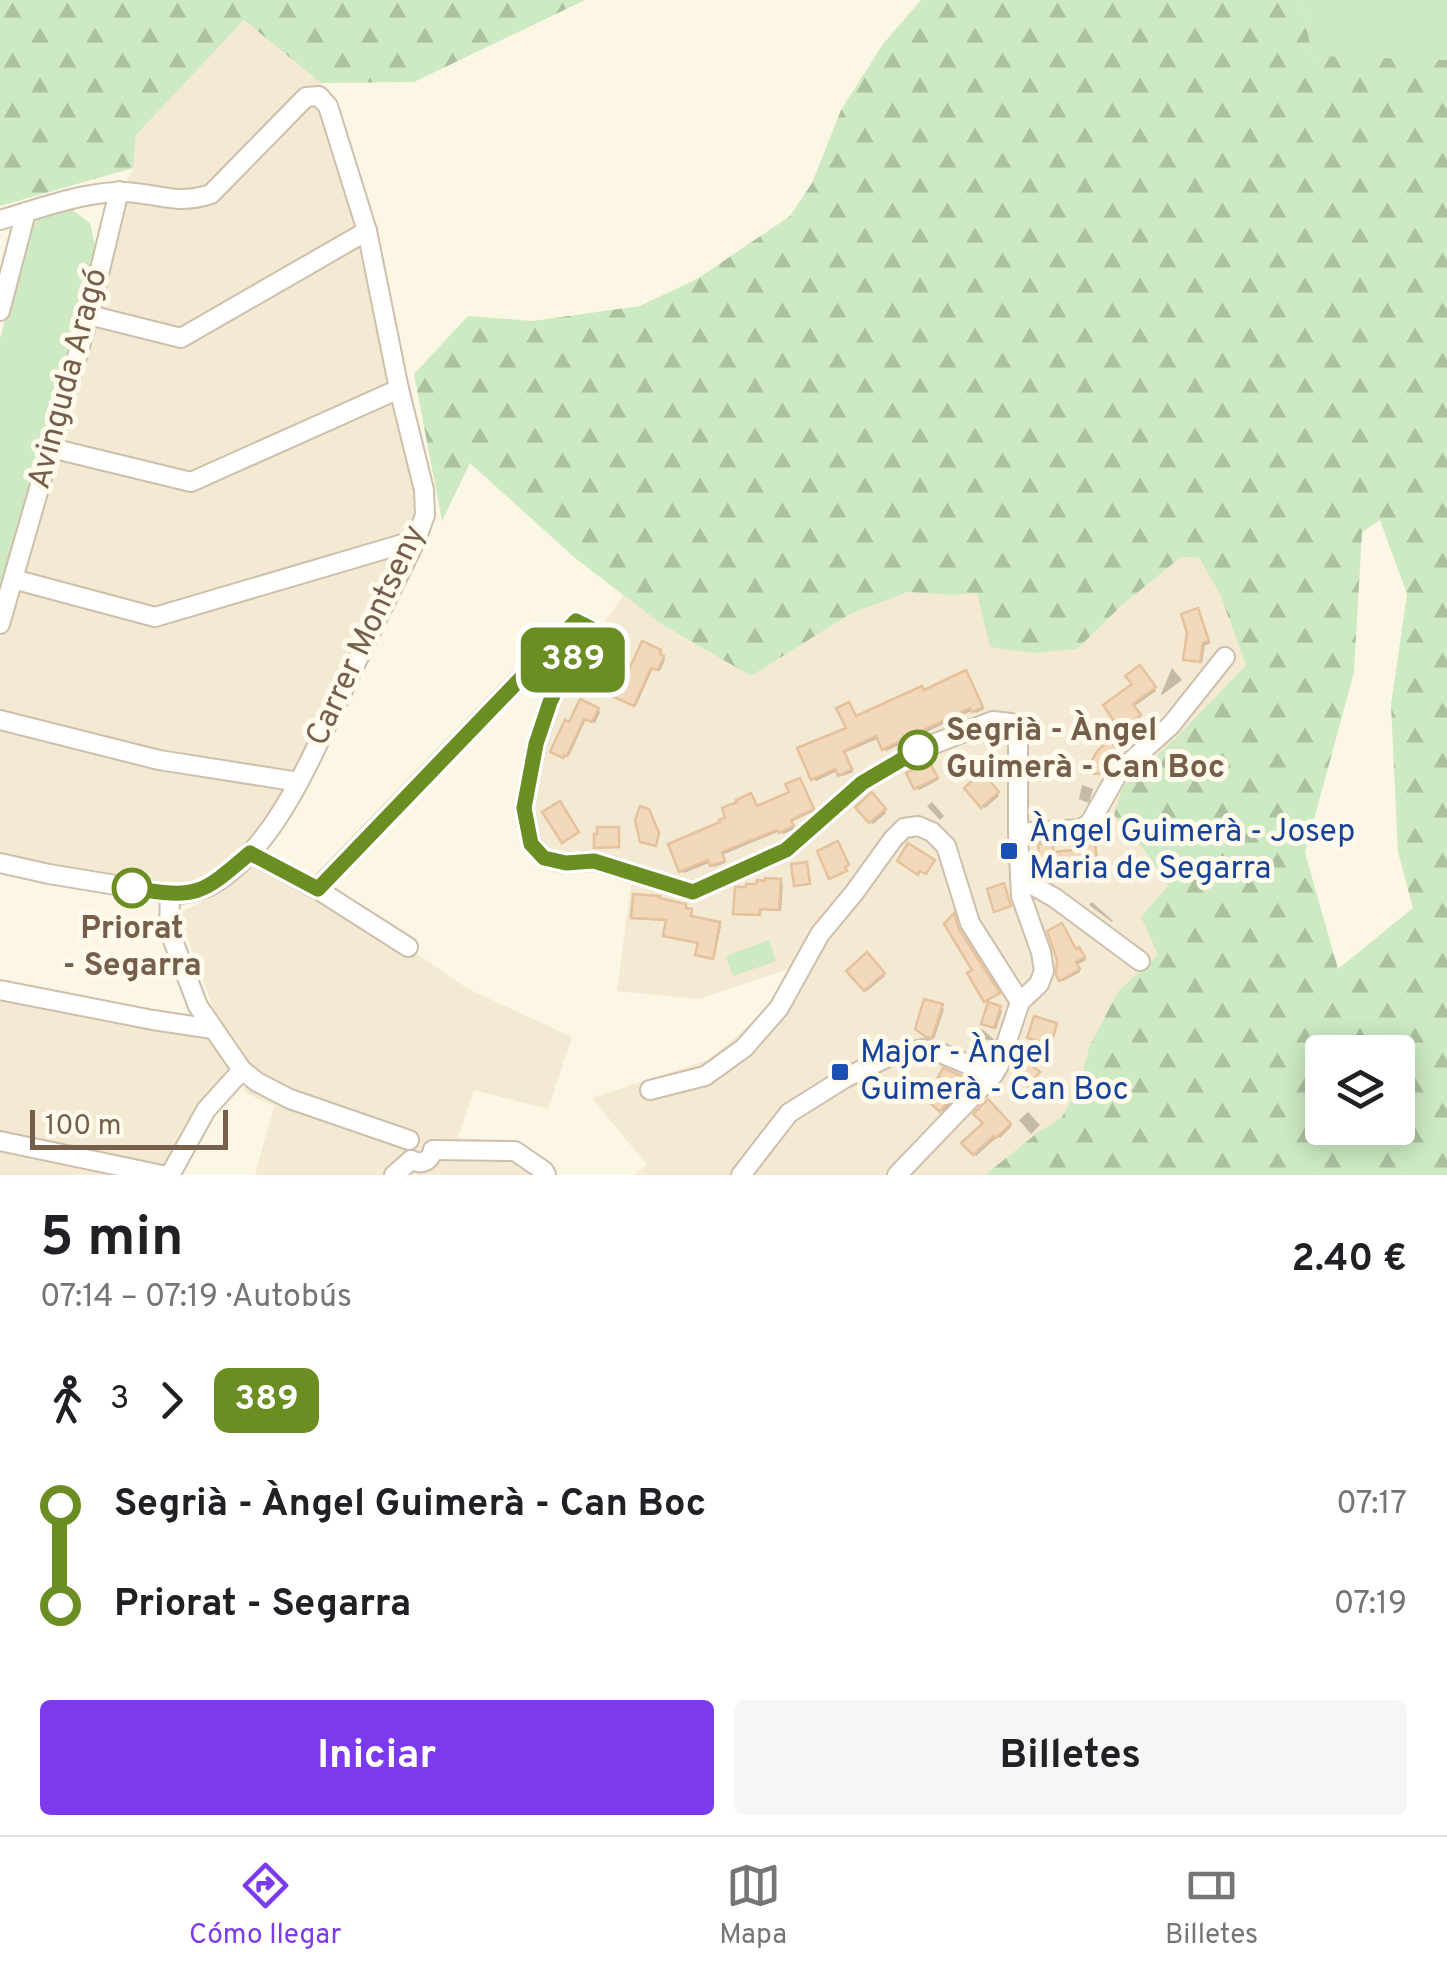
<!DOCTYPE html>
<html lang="es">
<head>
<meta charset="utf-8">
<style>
	:root { --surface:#fff; --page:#f6f6f6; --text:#202124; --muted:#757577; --line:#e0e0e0; --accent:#7c3aed }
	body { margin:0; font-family:Overpass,sans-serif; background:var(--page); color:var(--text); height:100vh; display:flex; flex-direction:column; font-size:38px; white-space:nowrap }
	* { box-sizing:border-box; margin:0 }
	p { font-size:32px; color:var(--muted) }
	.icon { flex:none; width:55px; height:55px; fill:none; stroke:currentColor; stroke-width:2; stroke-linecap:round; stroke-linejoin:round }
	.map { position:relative; height:1175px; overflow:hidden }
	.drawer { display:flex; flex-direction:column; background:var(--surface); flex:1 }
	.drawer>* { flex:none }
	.badge { padding:0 20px; border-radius:15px; font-size:35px; line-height:65px }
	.tools { position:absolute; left:1305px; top:1035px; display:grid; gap:20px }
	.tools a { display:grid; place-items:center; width:110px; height:110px; border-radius:10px; background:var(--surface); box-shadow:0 5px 25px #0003; font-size:50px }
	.scale { position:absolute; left:30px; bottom:25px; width:198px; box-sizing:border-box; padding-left:10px; border:5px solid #755f4a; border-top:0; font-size:28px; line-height:35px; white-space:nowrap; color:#755f4a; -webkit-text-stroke:8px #fffaeb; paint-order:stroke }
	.map>.badge { position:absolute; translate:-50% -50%; box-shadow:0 0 0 5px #fff }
	.legs { display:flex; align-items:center; gap:15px; height:110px; padding:0 40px; font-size:32px }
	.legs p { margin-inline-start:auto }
	.head { display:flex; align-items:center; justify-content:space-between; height:170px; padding:0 40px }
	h1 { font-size:55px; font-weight:700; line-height:75px }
	.button { display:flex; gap:20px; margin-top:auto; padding:20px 40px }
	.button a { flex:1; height:115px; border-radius:10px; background:var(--accent); color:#fff; font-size:40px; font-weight:700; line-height:115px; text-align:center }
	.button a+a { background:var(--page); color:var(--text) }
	ul { padding:0 40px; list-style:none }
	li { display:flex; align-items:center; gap:35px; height:100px; font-size:38px }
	li i { display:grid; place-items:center; width:15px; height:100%; margin:0 12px; background:currentColor }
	li i::after { content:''; width:25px; height:25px; margin:-12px; border:8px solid; border-radius:50%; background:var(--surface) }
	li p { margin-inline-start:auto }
	li:first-child i { background:linear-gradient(#0000 50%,currentColor 0) }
	li:last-child i { background:linear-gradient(currentColor 50%,#0000 0) }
	.tab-bar { display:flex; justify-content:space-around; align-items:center; height:140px; border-top:2px solid var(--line); background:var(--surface); font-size:28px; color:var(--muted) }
	.tab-bar a { display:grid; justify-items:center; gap:5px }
	.tab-bar .selected { color:var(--accent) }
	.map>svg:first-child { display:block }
	.residential { fill:#f4e9d3 }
	.green { fill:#cdeac3 }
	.forest { fill:url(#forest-firs); fill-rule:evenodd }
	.shadow { fill:#0003 }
	.building { fill:#f2d9bc; stroke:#e5c29c; stroke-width:2.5 }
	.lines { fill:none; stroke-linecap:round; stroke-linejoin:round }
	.minor-casing { stroke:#cebfab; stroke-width:22 }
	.minor { stroke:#fff; stroke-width:18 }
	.line-1-casing { stroke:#fff; stroke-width:22 }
	.line-1 { stroke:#6b8e23; stroke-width:15 }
	.stop-1-dot { fill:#fff; stroke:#6b8e23; stroke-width:5 }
	.transit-dot { fill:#1a4fb4; stroke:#fffaeb; stroke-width:4 }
	.labels { text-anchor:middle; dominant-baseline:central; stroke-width:10; stroke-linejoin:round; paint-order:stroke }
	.street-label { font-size:32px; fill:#755f4a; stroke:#fffaeb }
	.stop-label { font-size:32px; font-weight:bold; fill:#755f4a; stroke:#fffaeb; text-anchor:start }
	.transit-label { font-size:32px; fill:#164399; stroke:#fffaeb; text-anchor:start }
</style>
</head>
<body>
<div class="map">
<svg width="1447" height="1175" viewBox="0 0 1447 1175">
	<defs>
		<pattern id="forest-firs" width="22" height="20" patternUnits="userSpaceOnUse" patternTransform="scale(2.5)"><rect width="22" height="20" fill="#cdeac3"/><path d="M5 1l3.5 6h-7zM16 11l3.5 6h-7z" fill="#abc1a0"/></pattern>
	</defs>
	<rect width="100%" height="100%" fill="#fcf6e4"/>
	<g class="residential">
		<polygon points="244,20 321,83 418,510 299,766 270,844 185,905 0,870 0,623 104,221 133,169 136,135"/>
		<polygon points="1181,557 1199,558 1220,594 1246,665 1175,739 1123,786 1146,852 1168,886 1158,955 1119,990 1089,1047 1080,1084 1062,1117 1037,1133 985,1175 634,1175 647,1165 592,1098 708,1060 767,1010 792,968 699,999 617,991 631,884 593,872 564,873 537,863 522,840 516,799 533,722 624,595 661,623 751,675 850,614 908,592 952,595 977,593 1077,649 1121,606"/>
		<polygon points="271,853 468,989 572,1037 548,1109 474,1090 458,1138 509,1141 551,1165 557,1175 255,1175 274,1106 244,1092 241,1047 216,1015 178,913 217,895"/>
		<polygon points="0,994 208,1034 229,1065 167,1167 165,1175 0,1175"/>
	</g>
	<g class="green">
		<polygon points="1302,0 1447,0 1447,63 1312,56"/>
		<polygon points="70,208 90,223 95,246 0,600 0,339 28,230 44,212"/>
		<polygon points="769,940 776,961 733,976 726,956"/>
	</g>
	<g class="forest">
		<polygon points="0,0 585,0 414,82 321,83 244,20 136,135 133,168 0,206"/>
		<path d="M921 0H1302L1312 56 1447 60V1175H985L1037 1133 1062 1117 1080 1084 1089 1047 1119 990 1158 955 1141 917 1168 886 1146 852 1114 815 1123 786 1175 739 1246 665 1220 594 1199 558 1181 557 1121 606 1077 649 1033 653 990 647 977 593 952 595 908 592 850 614 751 676 660 623 575 558 470 463 442 521 414 374 468 316 533 321 640 306 697 279 790 216 812 183 841 110 883 44ZM1380 520 1407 594 1391 705 1398 852 1413 908 1338 969 1305 853 1354 672 1362 532ZM1322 1052H1398V1128H1322Z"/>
	</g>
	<g class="shadow">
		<polygon points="1198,611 1210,644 1205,645 1202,663 1186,659"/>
		<polygon points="660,652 665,660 660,671 653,668 636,706 620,699 629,678"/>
		<polygon points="1172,668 1182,680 1162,695 1161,694"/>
		<polygon points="1140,669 1156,691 1133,707 1141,718 1124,730 1106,706 1135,685"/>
		<polygon points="967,676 984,709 976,713 973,710 886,751 879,738 844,753 853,772 842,776 839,770 816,781 813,778 856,718"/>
		<polygon points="598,710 600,712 595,723 586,719 569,756 567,755 565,758 556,754 570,725"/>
		<polygon points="1110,744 1121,757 1106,774 1099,775 1097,773"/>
		<polygon points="931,767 938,780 919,790 916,788"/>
		<polygon points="982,776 999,796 985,808 967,788"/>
		<polygon points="802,783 814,811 791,822 794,829 783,834 780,831 722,855 725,863 714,867 711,862 684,873 682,870 757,809 792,793"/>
		<polygon points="1082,785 1093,789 1089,803 1079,799"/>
		<polygon points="872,796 886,813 873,824 858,807"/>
		<polygon points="932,802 944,816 940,820 927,806"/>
		<polygon points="1094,841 1096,843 1099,869 1048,873 1046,870 1041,860 1052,846 1055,854 1078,852"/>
		<polygon points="780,882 783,884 781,911 761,910 761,916 738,915 735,913 748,889"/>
		<polygon points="1092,902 1113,921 1112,922 1089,905"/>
		<polygon points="685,906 693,914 692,918 721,926 714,960 698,954 700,944 668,937 666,935 669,921 636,919 634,917"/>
		<polygon points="1076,951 1081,952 1086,960 1076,965 1080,972 1063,981 1058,974"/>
		<polygon points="867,956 885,976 867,991 849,971"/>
		<polygon points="941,1007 944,1009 934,1039 930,1038 917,1028"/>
		<polygon points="1000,1009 1002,1011 996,1029 986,1026 984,1024"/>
		<polygon points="982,1029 996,1041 995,1043 980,1037"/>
		<polygon points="944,1071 972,1083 965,1090 962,1088 944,1112 930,1100 944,1079"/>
		<polygon points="988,1102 1011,1127 1000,1138 998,1136 976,1156 965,1143 986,1124"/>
		<polygon points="1028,1112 1040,1125 1031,1134 1019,1120"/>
	</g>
	<g class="building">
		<polygon points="1198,608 1209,641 1203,643 1200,662 1183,660 1187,633 1181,614"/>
		<polygon points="642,641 661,650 660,654 664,656 658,670 651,668 634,706 614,697 623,672 627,674"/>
		<polygon points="1140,665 1156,687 1133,704 1141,715 1120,730 1103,705 1132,684 1125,676"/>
		<polygon points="966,670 983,707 972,712 970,708 882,750 876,736 844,751 852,769 838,776 835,769 811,780 797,748 846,728 836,708 849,702 856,716 922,686 924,690"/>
		<polygon points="580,699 599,708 592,722 584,719 567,756 564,755 563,758 550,752 565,720 569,722"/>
		<polygon points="1110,740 1121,754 1104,773 1094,774 1092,760 1098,750"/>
		<polygon points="929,761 938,778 914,789 906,773"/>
		<polygon points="982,772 999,792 981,808 964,788"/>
		<polygon points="800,778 814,809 791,820 794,826 779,833 777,830 722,852 725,861 710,866 708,860 679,872 668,844 720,822 719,820 725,818 722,808 737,802 736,800 751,793 757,806 789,792 785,784"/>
		<polygon points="872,792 886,809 869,823 855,807"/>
		<polygon points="560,801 579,832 562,843 542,812"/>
		<polygon points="640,806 649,809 659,833 656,846 640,842 635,820"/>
		<polygon points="597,827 619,827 619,847 594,848 594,834 597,834"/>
		<polygon points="1094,838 1098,868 1043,872 1043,860 1039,861 1038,844 1053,843 1053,852 1075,850 1074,842"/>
		<polygon points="838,841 849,865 845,867 847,871 829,879 817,851"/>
		<polygon points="908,843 935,860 926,874 920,871 918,875 897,861"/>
		<polygon points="807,862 810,884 794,886 791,864"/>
		<polygon points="765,878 781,879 779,910 760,909 760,915 733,914 735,887 746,887 746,884 756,884 757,880 765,881"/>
		<polygon points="1004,883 1011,906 994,912 987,889"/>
		<polygon points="633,894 660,896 659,898 686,904 686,908 692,909 691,916 720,922 713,959 695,955 698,943 663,936 666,920 631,918"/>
		<polygon points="954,913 959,929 1000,993 984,1002 967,973 972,970 944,924"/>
		<polygon points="1062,923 1076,949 1079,947 1085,957 1076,962 1080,969 1059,981 1056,975 1057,960 1047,931"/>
		<polygon points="867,952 885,973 864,991 846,971"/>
		<polygon points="924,999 943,1004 932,1038 926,1037 915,1029"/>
		<polygon points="988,1002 1001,1006 994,1028 981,1024"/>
		<polygon points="1034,1016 1057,1023 1051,1045 1027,1038"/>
		<polygon points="1018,1054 1040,1072 1028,1086 1016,1077 1021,1070 1013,1064"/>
		<polygon points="943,1068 971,1080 962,1089 959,1088 940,1112 927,1100 941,1078 938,1077"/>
		<polygon points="988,1099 1011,1124 996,1138 994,1136 973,1155 961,1143 983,1123 973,1114"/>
	</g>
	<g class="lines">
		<g class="minor-casing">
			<g id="minor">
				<path d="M0 220C38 209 77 194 116 192 152 190 172 207 211 194L306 97 319 96 328 106 367 231 399 389 424 490 425 515 416 540C392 588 368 637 345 686 313 752 276 851 208 887 196 893 183 894 170 894L49 874 0 863"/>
				<polyline points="0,311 26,212"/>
				<polyline points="89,315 181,338 367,231"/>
				<polyline points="51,448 191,482 399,389"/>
				<polyline points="13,579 155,617 416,540"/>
				<polyline points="0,624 89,315 119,191"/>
				<polyline points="0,720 159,760 299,782"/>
				<polyline points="1018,833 1081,829 1090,823 1118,773 1171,725 1225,657"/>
				<polyline points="250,853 317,889 408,947"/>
				<polyline points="1020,878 1055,898 1140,961"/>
				<polyline points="317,889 576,621 592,629 587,641 567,669 550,702 536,745 524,808 531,843 544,858 565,863 594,861 693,892 786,850 862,783 918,750 993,721 1011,723 1018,738 1018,833 1021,896 1041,952 1044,971 1039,984 1020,1002 999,1065 993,1075 897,1175"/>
				<polyline points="170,894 169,930 198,1006 242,1070 257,1082 290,1099 409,1140"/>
				<polyline points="0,990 153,1020 213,1029"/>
				<polyline points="650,1090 705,1076 744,1048 779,1008 820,934 854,893 893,839 904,828 918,826 932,832 946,846 970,923 1020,1002"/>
				<polyline points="0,1141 162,1175"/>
				<polyline points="433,1150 515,1151 544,1171 546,1175"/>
				<path d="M411 1160C421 1165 430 1162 433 1150"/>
				<polyline points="170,1175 206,1110 242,1070"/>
				<polyline points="394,1175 411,1160"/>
				<polyline points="741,1175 789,1113 845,1078 892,1055 923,1049 938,1052 993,1075"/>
			</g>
		</g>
		<use href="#minor" class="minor"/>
	</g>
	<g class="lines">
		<g class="line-1-casing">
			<path id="line-1" d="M132 888C197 899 201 895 250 853L318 889 576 621 592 629 586 641 566 669 550 702 536 744 524 808 531 844 544 858 566 863 594 861 693 892 786 850 862 783 918 750"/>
		</g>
		<use href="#line-1" class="line-1"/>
	</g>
	<g class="stop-1-dot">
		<circle cx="918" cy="750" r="18"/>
		<circle cx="132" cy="888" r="18"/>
	</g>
	<g class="transit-dot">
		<rect x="999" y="841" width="20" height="20" rx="5"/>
		<rect x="830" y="1062" width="20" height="20" rx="5"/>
	</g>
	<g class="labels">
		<g class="street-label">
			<text transform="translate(69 379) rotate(-75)">Avinguda Aragó</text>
			<text transform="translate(367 636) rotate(-65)">Carrer Montseny</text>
		</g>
		<g class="stop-label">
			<text x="946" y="732">Segrià - Àngel<tspan x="946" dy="37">Guimerà - Can Boc</tspan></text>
			<text x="132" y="930" text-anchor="middle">Priorat<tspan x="132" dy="37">- Segarra</tspan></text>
		</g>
		<g class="transit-label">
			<text x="1029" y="833">Àngel Guimerà - Josep<tspan x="1029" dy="37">Maria de Segarra</tspan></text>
			<text x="860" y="1054">Major - Àngel<tspan x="860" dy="37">Guimerà - Can Boc</tspan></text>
		</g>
	</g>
</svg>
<div class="tools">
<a><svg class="icon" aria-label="layers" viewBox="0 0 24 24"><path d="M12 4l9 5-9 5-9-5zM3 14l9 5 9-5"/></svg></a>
</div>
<div class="scale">100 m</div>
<b class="badge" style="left:573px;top:660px;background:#6b8e23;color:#fff">389</b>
</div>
<section class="drawer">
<div class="head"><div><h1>5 min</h1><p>07:14 – 07:19 · Autobús</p></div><b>2.40 €</b></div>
<div class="legs"><svg class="icon" aria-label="walk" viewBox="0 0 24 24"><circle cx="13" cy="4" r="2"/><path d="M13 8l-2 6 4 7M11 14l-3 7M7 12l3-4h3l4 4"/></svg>3<svg class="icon" aria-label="forward" viewBox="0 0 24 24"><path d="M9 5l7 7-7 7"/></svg><b class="badge" style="background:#6b8e23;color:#fff">389</b></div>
<ul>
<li><i style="color:#6b8e23"></i><b>Segrià - Àngel Guimerà - Can Boc</b><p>07:17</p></li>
<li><i style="color:#6b8e23"></i><b>Priorat - Segarra</b><p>07:19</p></li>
</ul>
<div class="button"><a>Iniciar</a><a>Billetes</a></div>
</section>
<nav class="tab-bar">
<a class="selected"><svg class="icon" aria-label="directions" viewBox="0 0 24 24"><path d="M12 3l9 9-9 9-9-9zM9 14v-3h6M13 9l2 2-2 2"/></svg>Cómo llegar</a>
<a><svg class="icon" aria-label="map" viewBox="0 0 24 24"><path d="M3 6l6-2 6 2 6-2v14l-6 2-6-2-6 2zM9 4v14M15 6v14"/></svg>Mapa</a>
<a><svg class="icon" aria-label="tickets" viewBox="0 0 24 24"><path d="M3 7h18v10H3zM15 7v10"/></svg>Billetes</a>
</nav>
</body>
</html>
